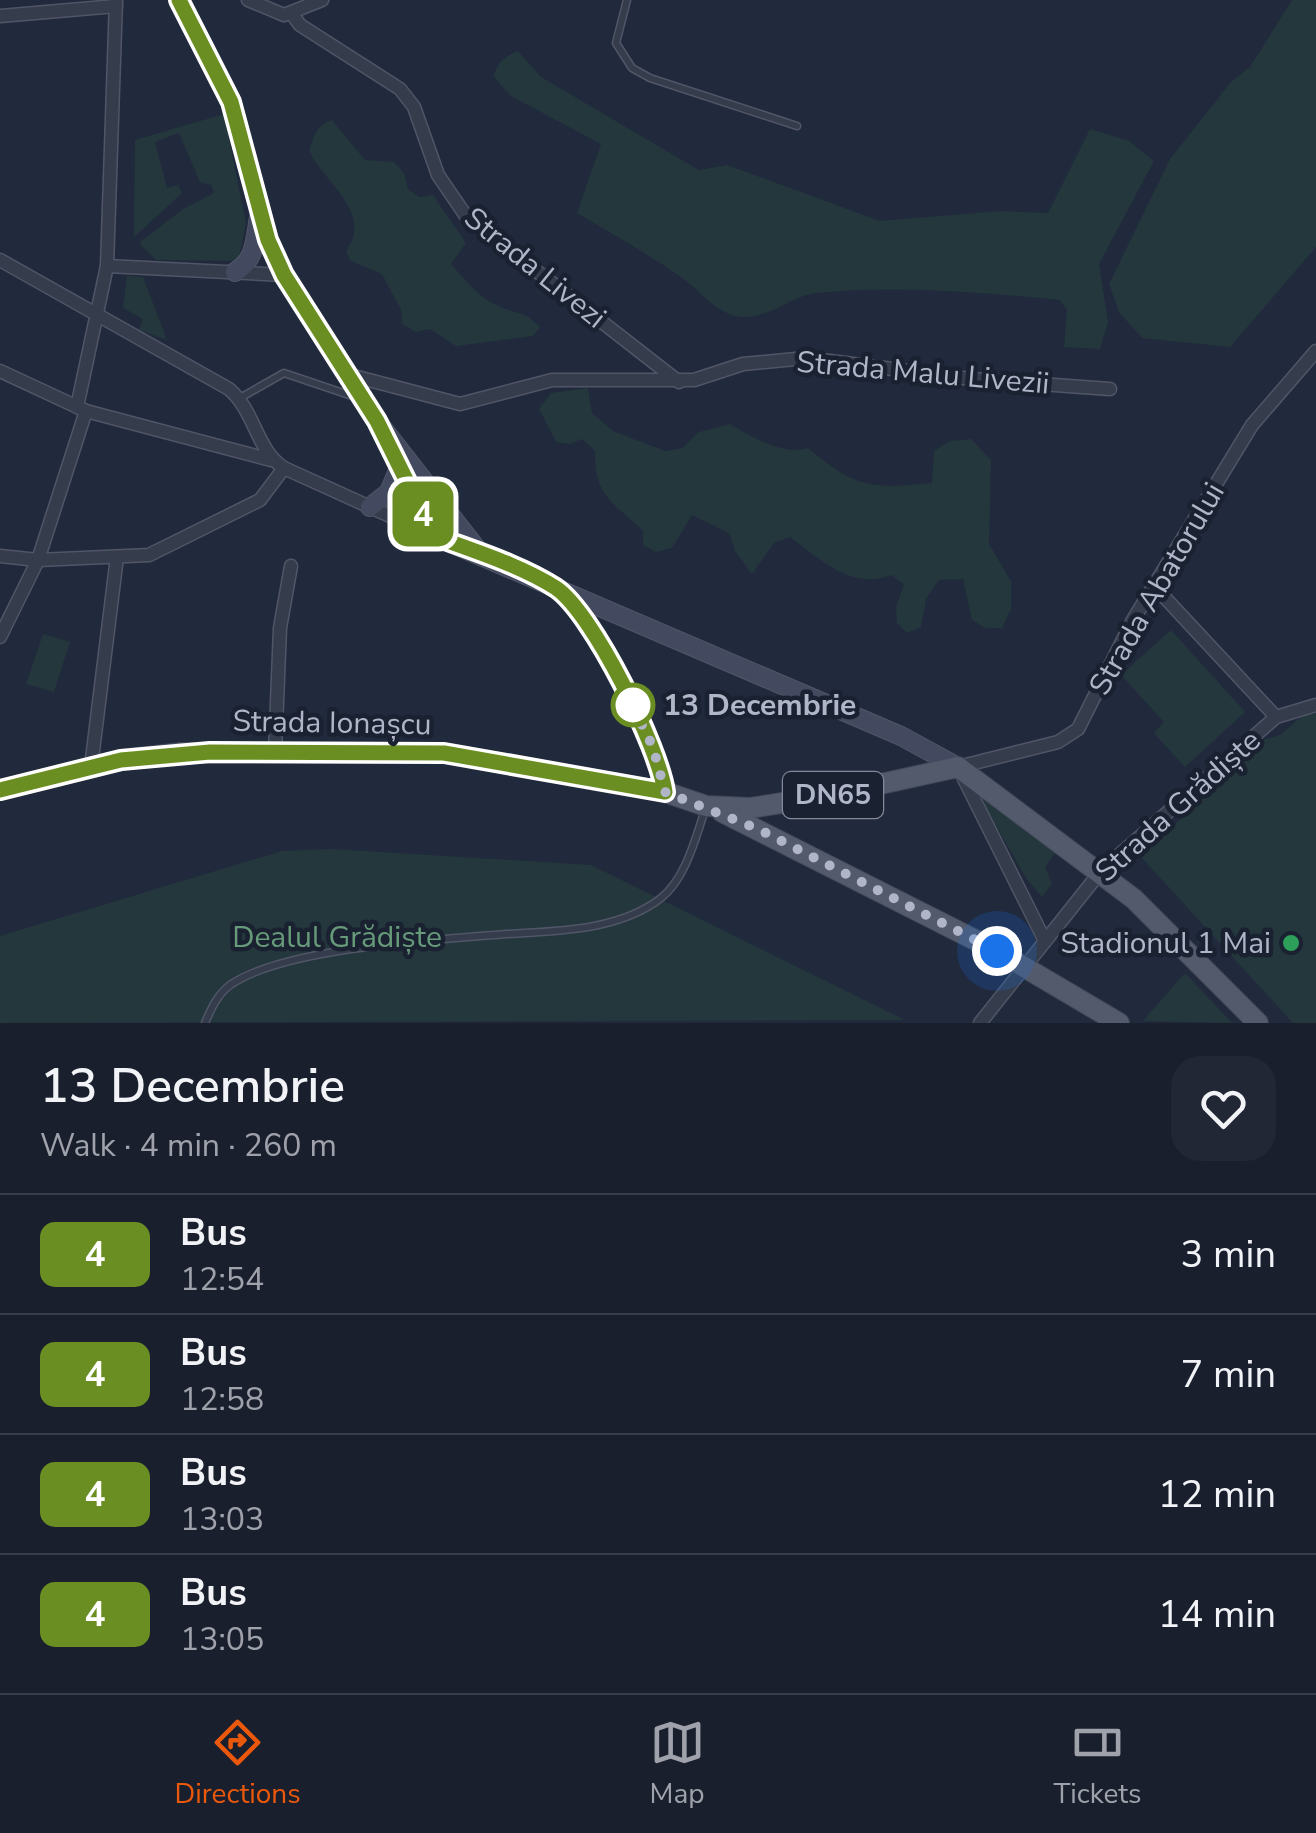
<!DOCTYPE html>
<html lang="en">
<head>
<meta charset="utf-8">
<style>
	:root { --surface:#191f2d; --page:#222735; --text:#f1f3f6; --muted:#9fa2aa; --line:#373d49; --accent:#ea580c }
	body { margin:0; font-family:"Nunito Sans",sans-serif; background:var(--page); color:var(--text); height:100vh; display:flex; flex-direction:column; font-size:38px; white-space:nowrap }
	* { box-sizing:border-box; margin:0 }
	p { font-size:32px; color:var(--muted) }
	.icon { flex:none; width:55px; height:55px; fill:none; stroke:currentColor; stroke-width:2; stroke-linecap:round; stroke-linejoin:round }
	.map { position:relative; height:1023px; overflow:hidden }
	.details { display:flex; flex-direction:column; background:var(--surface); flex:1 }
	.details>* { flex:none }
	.badge { padding:0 20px; border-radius:15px; font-size:35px; line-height:65px }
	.you { position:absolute; width:50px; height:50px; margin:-25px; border:8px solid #fff; border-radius:50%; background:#1a73e8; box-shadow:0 0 0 15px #1a73e833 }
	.map>.badge { position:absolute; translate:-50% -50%; box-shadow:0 0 0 5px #fff }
	.round { display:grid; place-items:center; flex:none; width:105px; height:105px; border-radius:30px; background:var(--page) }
	.headline { display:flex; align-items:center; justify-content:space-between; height:170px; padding:0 40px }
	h1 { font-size:48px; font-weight:600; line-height:75px }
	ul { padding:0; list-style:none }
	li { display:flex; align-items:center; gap:30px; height:120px; padding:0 40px; border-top:2px solid var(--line) }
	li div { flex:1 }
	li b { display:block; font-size:38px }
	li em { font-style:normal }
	li .badge { min-width:110px; font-weight:700; text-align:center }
	.menu { display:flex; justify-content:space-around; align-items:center; height:140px; border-top:2px solid var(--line); background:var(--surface); font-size:28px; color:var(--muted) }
	.menu a { display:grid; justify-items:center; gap:5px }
	.menu .active { color:var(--accent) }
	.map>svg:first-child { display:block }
	.green { fill:#23373d }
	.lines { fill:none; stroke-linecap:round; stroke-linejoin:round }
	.lane-casing { stroke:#505667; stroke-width:9 }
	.street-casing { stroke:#505667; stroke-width:15 }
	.secondary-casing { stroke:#505667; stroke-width:20 }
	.primary-casing { stroke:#3e4555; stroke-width:22 }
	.lane { stroke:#353c4c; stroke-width:6 }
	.street { stroke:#353c4c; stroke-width:12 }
	.secondary { stroke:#434a5f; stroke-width:18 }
	.primary { stroke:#535a6c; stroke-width:20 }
	.line-casing { stroke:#fff; stroke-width:22 }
	.line { stroke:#6b8e23; stroke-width:15 }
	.walk { stroke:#b0b6c8; stroke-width:10; stroke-dasharray:0 18 }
	.stop-dot { fill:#fff; stroke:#6b8e23; stroke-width:5 }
	.leisure-dot { fill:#2e9e5b; stroke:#1a2131; stroke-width:4 }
	.labels { text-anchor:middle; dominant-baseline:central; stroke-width:9; stroke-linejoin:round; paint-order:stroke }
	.shield { fill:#1a2131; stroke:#83899b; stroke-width:2.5 }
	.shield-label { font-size:28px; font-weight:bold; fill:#b0b6c8 }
	.street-label { font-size:30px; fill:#b0b6c8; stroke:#1a2131 }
	.stop-label { font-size:30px; font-weight:bold; fill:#b0b6c8; stroke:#1a2131; text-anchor:start }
	.park-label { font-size:30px; fill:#669a79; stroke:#1a2131 }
	.poi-label { font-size:30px; fill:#b0b6c8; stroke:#1a2131; text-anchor:end }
</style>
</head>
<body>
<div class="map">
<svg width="1316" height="1023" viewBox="0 0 1316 1023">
	<rect width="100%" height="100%" fill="#21293c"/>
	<g class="green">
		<polygon points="1292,0 1316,0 1316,247 1230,347 1142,338 1119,312 1109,284 1170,159 1231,82 1250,67"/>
		<path d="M518 51 541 77 699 170 727 165 880 221 1001 211 1048 213 1090 129 1129 141 1154 161 1099 264 1108 322 1100 349 1064 347 1067 310 1060 300C978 292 898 285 816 293 788 296 761 327 729 314 710 306 698 289 681 277 648 254 612 234 577 213L601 144 511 96 494 77C495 64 507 55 518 51Z"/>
		<polygon points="224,114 246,224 238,261 156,260 139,243 183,209 214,193 211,185 200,182 179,133 155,142 167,188 178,185 182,193 134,237 135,140"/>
		<path d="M332 120 365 160 394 162 404 173 408 189 419 197 433 195 466 243 451 264C466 281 481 300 503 308 520 314 527 313 540 327L533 336 456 346 430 329 416 332 402 324 401 310 382 274 351 261 346 251C374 213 324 182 309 151 314 136 316 125 332 120Z"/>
		<polygon points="127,276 143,277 167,340 139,330 143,319 123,308"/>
		<path d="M588 388 592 413 613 431 665 451 683 448 699 432 730 424C750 436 784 456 808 448 856 488 869 489 932 483L934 451 950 441 971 439 991 460 989 544 1011 581V609L1002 628H986L972 620 963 579 939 580 926 599 921 627 907 633 897 623 896 607 904 584 891 575C852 591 820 559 790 537L774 543 752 574 735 551 729 533 692 515 672 548 656 552 643 545V531C614 502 594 498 595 451L582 439 570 444 556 442 539 409 551 393Z"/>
		<polygon points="1171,630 1245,712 1185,767 1154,733 1164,722 1121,675"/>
		<polygon points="43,634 70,642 54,692 26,684"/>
		<polygon points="1316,714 1316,1023 1293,1023 1141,857 1263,740 1280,735 1303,715"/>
		<polygon points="985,798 1056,852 1045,867 1052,884 1042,897 1026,878 984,805"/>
		<polygon points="332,849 591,865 905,1020 0,1023 0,936 282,851"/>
		<polygon points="1184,974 1187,975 1232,1023 1143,1021"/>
	</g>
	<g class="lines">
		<g class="lane-casing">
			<g id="lane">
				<polyline points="627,0 616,43 632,68 650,78 797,126"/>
				<polyline points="240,398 284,373 358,398"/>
				<path d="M205 1023C211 1009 217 995 230 985 285 947 437 940 506 934 556 931 619 931 661 898 686 878 695 839 705 810"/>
			</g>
		</g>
		<g class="street-casing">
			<g id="street">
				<polyline points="248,0 284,15 322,0"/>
				<polyline points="292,14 300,25 400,89 414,107 438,175 466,216 679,382"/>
				<polyline points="0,16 116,6"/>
				<path d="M0 260 229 389C255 411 256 450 284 468L434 536"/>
				<polyline points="107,266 284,275"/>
				<polyline points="0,371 86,411 271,460"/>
				<polyline points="346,374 460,404 552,380 694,380 743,364 806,358 971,379 1110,389"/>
				<polyline points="77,407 107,266 116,0"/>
				<polyline points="0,556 38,560 149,555 260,500 284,468"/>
				<polyline points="1155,587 1276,717"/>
				<path d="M561 592C602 644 657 726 665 792"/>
				<polyline points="0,637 38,560 86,411"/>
				<polyline points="275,752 280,628 291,566"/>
				<polyline points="91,767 117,557"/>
				<polyline points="1045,941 958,767 1058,742 1078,729 1133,620 1252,425 1316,351"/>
				<polyline points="980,1023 1101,871 1276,717 1316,705"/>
			</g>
		</g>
		<g class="secondary-casing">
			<g id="secondary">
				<polyline points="179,0 231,102 269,240 284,275 377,421 480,553"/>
				<path d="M235 272C256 260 255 239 259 217"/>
				<polyline points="394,456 434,536"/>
				<polyline points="370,507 389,492 400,466"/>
				<polyline points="434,536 901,736 958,767"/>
			</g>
		</g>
		<g class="primary-casing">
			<g id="primary">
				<polyline points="0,790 121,760 181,753 444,753 665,792 706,806 750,808 826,796 958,767 1134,899 1258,1023"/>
				<polyline points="722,812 997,951 1119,1023"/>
			</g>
		</g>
		<use href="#lane" class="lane"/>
		<use href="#street" class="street"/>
		<use href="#secondary" class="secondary"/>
		<use href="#primary" class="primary"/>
	</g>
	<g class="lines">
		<g class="line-casing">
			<path id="line" d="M0 790 121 760 210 752 444 753 665 792C659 748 593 613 556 588 520 565 474 551 434 536L377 421 284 275 268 240 231 102 179 0"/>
		</g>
		<use href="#line" class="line"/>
		<polyline class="walk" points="633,705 629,699 653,747 665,792 758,829 997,951"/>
	</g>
	<circle class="stop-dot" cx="633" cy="705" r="20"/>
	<circle class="leisure-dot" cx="1291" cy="943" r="10"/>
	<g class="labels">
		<rect class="shield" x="783" y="772" width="100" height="46" rx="8"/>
		<g class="shield-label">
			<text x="833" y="795">DN65</text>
		</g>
		<g class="street-label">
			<text transform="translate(535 268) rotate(39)">Strada Livezi</text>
			<text transform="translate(923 373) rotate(5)">Strada Malu Livezii</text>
			<text transform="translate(1157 589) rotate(-60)">Strada Abatorului</text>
			<text transform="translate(332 723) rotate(1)">Strada Ionașcu</text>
			<text transform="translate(1178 806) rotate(-42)">Strada Grădiște</text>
		</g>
		<g class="stop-label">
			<text x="663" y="705">13 Decembrie</text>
		</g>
		<g class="park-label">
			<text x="337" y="937">Dealul Grădiște</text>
		</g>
		<g class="poi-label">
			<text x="1271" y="943">Stadionul 1 Mai</text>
		</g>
	</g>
</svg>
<div class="you" style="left:997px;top:951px"></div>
<b class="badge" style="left:423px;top:514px;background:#6b8e23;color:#fff">4</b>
</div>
<section class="details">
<div class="headline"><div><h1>13 Decembrie</h1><p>Walk · 4 min · 260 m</p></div><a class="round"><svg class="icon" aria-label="heart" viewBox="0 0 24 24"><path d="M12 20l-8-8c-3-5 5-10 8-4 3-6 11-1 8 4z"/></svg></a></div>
<ul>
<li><span class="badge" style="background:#6b8e23;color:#fff">4</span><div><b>Bus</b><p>12:54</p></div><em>3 min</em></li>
<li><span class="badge" style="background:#6b8e23;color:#fff">4</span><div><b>Bus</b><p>12:58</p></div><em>7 min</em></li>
<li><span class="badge" style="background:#6b8e23;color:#fff">4</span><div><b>Bus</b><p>13:03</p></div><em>12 min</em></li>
<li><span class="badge" style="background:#6b8e23;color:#fff">4</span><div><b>Bus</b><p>13:05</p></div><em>14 min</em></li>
</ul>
</section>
<nav class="menu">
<a class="active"><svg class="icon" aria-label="directions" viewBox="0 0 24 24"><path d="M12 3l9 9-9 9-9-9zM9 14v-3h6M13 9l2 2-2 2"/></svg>Directions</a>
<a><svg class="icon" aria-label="map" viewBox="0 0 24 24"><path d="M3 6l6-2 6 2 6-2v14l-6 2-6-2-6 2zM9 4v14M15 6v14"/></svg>Map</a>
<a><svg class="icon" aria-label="tickets" viewBox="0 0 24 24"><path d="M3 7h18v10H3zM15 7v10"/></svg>Tickets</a>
</nav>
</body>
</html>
